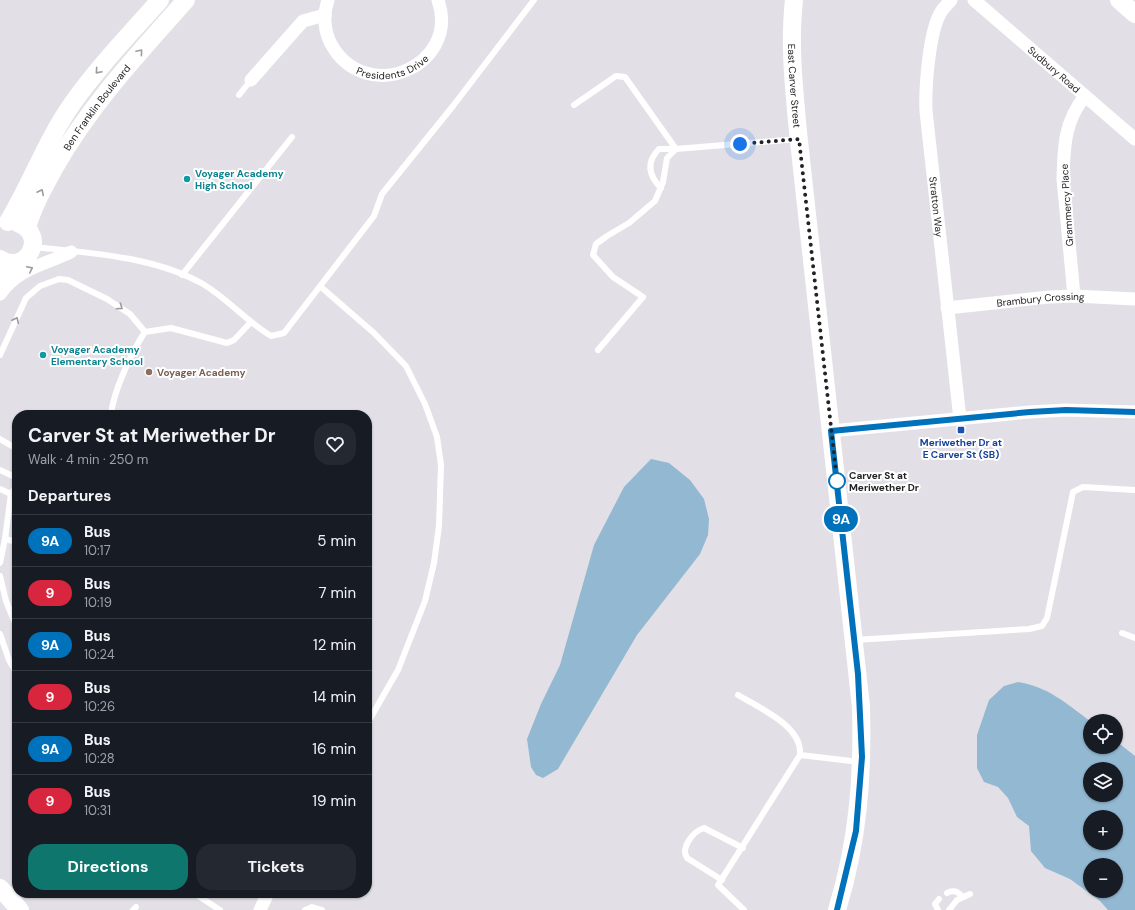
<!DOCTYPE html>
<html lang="en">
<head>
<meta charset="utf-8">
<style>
	:root { --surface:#171b24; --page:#242831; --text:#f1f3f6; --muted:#9ea1a6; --line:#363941; --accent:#0f766e }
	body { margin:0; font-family:"DM Sans",sans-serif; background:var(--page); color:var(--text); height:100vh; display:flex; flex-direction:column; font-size:15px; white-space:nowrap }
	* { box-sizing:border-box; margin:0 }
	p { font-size:13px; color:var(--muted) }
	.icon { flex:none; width:22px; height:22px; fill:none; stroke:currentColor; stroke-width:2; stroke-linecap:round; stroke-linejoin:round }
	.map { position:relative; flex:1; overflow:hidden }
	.drawer { position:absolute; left:12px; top:410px; width:360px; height:488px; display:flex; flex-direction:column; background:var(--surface); border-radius:16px; box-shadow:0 1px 3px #0004 }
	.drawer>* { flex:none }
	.badge { padding:0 8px; border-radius:13px; font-size:14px; line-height:26px }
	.fabs { position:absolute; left:1083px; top:714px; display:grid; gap:8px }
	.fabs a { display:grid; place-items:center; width:40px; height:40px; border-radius:50%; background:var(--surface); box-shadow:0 1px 3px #0004; font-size:20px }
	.you { position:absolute; width:20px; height:20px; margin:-10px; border:3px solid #fff; border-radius:50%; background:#1a73e8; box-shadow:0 0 0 6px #1a73e833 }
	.map>.badge { position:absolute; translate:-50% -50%; box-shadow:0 0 0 2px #fff }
	h2 { padding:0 16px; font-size:15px; line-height:36px }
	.round { display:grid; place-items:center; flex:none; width:42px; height:42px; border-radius:16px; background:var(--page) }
	.summary { display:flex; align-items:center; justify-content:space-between; height:68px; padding:0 16px }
	h1 { font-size:19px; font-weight:700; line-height:30px }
	.button { display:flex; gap:8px; margin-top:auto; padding:8px 16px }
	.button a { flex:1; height:46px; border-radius:16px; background:var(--accent); color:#fff; font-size:16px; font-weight:700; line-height:46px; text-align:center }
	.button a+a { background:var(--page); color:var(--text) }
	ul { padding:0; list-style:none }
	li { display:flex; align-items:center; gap:12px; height:52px; padding:0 16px; border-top:1px solid var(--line) }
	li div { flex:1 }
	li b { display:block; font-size:15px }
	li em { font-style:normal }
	li .badge { min-width:44px; font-weight:700; text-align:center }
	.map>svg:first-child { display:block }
	.water { fill:#92b8d2; fill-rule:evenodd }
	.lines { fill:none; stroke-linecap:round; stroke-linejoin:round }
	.lane { stroke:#fff; stroke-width:6 }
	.street { stroke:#fff; stroke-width:13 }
	.secondary { stroke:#fff; stroke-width:18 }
	.oneway { stroke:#9c9c9c }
	.line-casing { stroke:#fff; stroke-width:9 }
	.line { stroke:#0072bc; stroke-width:6 }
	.walk { stroke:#232224; stroke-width:4; stroke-dasharray:0 7.2 }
	.culture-dot { fill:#0f9aa8; stroke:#fff; stroke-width:1.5 }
	.education-dot { fill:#8d6e63; stroke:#fff; stroke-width:1.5 }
	.transit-dot { fill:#1a4fb4; stroke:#fff; stroke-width:1.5 }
	.stop-dot { fill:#fff; stroke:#0072bc; stroke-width:2 }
	.labels { text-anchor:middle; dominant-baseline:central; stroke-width:4; stroke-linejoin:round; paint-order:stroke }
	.street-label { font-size:10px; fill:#232224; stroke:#fff }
	.culture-label { font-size:10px; font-weight:bold; fill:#0d838f; stroke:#fff; text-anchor:start }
	.education-label { font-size:10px; font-weight:bold; fill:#785e54; stroke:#fff; text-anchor:start }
	.transit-label { font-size:10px; font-weight:bold; fill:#164399; stroke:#fff }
	.stop-label { font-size:10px; font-weight:bold; fill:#232224; stroke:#fff; text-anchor:start }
</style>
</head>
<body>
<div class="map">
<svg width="1135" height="910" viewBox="0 0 1135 910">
	<rect width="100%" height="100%" fill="#e2e0e6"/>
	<g class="water">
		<polygon points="651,459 669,463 690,480 704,499 709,519 708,535 700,554 637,635 558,769 543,778 536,775 531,767 527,739 541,704 560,665 594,545 624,487"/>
		<path d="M1018 682C1047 686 1067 704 1090 721V747H1116V741L1135 756V910H1108L1100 901 1070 879 1045 868 1031 851 1029 826 1017 817 1008 798 998 787 984 782 977 768V735L989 700 1004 686ZM1090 769H1116V795H1090ZM1090 817H1116V843H1090ZM1090 865H1116V891H1090Z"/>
	</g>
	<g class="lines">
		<g class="lane">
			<polyline points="239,95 251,80"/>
			<polyline points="574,105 616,76 625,77 676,149 798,139"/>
			<path d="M661 188C648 175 646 162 659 149H676"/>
			<path d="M34 247C90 253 153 256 203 284 228 299 246 321 271 336L284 333 374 216 382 194 453 106 534 0"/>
			<polyline points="182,275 292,137"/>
			<polyline points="321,287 374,333 406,366 425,404 437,437 441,465 439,526 434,563 425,601 398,670 367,724"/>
			<polyline points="145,332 171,328 227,343 234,340 251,322"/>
			<polyline points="598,350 643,297 613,277 593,255 596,244 607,236 629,223 655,201 663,182 667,158 676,149"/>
			<path d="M0 355 26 298 40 286 59 279 68 280 107 299 130 314 145 332C132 351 113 392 111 415"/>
			<polyline points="0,439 17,449"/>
			<polyline points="0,470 17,478"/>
			<polyline points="0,489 11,494"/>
			<polyline points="5,539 17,542"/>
			<polyline points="0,563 5,539 11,494 17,485"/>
			<polyline points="0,576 6,601 17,628"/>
			<polyline points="1122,633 1135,638"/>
			<polyline points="0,634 9,660 17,674"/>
			<polyline points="855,640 1029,629 1042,626 1047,618 1073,492 1083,487 1135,490"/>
			<path d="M738 695C759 708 803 726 800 755"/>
			<path d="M722 880 687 858C680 847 694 831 704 828L743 848"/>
			<polyline points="194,893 220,910"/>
			<path d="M947 893C954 889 958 892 963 897"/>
			<polyline points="133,910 136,907"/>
			<polyline points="305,910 312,907 322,910"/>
			<polyline points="744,910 718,885 800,755 860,762"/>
			<polyline points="938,910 935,904 939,899"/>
			<polyline points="949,910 957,900 970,894"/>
		</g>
		<g class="street">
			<path id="s1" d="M328 0C323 14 324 31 331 44 366 107 461 66 438 0"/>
			<path id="s2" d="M951 0C948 4 943 8 941 12 929 31 925 88 926 111L960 419"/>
			<path id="s3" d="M974 0 1135 139"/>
			<polyline points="251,80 303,21 325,15"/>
			<path d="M0 294C18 268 44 265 71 252"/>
			<path d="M1074 296 1063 179C1064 147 1064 122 1085 96"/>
			<path id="s4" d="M947 308 1049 297 1074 296 1135 299"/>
			<polyline points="831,431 1030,412 1066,410 1135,412"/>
			<polyline points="260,910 268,893"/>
		</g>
		<g class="secondary">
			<path id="s5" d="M794 0C789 44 794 88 798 132L861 707C863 778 858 841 837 910"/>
			<polyline points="1119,0 1135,14"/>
			<path d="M8 222C31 184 46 141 72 104 98 67 130 34 160 0"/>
			<path id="s6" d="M27 228C33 206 44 187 55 167 90 105 139 53 186 0"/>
			<path d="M0 259C26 276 49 235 18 223"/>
			<polyline points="0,280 7,268 13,263"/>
			<polyline points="0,888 20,910"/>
		</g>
	</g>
	<defs><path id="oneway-chevron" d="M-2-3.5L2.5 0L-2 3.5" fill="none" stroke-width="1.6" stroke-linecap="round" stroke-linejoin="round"/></defs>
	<g class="oneway">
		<use href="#oneway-chevron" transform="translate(140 52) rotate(-50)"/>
		<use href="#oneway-chevron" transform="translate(98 71) rotate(131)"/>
		<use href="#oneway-chevron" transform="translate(41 192) rotate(-63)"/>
		<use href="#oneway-chevron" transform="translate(30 269) rotate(-26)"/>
		<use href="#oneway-chevron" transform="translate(120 307) rotate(34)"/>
		<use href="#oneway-chevron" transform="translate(16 320) rotate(-65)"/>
	</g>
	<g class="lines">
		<g class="line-casing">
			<polyline id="line" points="837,910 856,831 862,757 858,674 831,431 1030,412 1066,410 1135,412"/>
		</g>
		<use href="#line" class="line"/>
		<polyline class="walk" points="740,144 799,139 837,481"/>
	</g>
	<g class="culture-dot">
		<circle cx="187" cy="179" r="4"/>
		<circle cx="43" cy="355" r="4"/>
	</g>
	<circle class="education-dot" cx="149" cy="372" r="4"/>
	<rect class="transit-dot" x="957" y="426" width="8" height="8" rx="2"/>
	<circle class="stop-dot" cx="837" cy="481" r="8"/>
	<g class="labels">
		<g class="street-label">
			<text stroke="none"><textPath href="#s1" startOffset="120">Presidents Drive</textPath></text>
			<text stroke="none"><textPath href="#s3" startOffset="106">Sudbury Road</textPath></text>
			<text stroke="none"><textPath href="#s5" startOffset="86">East Carver Street</textPath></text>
			<text stroke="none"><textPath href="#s6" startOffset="140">Ben Franklin Boulevard</textPath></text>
			<text transform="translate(1067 205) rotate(-94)">Grammercy Place</text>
			<text stroke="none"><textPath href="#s2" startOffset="213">Stratton Way</textPath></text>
			<text stroke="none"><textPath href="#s4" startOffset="94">Brambury Crossing</textPath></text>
		</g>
		<g class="culture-label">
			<text x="195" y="173">Voyager Academy<tspan x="195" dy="12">High School</tspan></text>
			<text x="51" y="349">Voyager Academy<tspan x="51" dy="12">Elementary School</tspan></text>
		</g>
		<g class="education-label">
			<text x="157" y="372">Voyager Academy</text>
		</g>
		<g class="transit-label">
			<text x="961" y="442">Meriwether Dr at<tspan x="961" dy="12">E Carver St (SB)</tspan></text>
		</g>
		<g class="stop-label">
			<text x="849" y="475">Carver St at<tspan x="849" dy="12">Meriwether Dr</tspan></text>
		</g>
	</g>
</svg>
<div class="fabs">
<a><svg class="icon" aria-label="locate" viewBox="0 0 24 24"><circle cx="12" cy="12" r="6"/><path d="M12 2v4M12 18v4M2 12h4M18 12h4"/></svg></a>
<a><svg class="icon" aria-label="layers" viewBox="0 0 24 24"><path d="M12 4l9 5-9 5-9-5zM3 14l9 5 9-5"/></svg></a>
<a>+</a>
<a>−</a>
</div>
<div class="you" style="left:740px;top:144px"></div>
<b class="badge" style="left:841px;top:519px;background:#0072bc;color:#fff">9A</b>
<section class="drawer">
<div class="summary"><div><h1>Carver St at Meriwether Dr</h1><p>Walk · 4 min · 250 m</p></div><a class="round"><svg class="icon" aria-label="heart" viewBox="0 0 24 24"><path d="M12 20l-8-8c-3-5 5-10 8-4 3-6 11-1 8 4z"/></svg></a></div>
<h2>Departures</h2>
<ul>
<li><span class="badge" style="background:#0072bc;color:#fff">9A</span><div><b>Bus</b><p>10:17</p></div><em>5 min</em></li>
<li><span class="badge" style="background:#d7263d;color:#fff">9</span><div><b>Bus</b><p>10:19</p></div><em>7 min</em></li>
<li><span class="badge" style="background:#0072bc;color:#fff">9A</span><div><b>Bus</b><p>10:24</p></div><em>12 min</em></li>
<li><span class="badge" style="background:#d7263d;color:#fff">9</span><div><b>Bus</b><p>10:26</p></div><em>14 min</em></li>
<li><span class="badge" style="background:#0072bc;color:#fff">9A</span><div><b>Bus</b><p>10:28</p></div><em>16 min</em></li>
<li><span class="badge" style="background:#d7263d;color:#fff">9</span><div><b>Bus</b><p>10:31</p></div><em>19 min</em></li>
</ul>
<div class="button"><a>Directions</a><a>Tickets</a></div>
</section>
</div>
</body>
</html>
